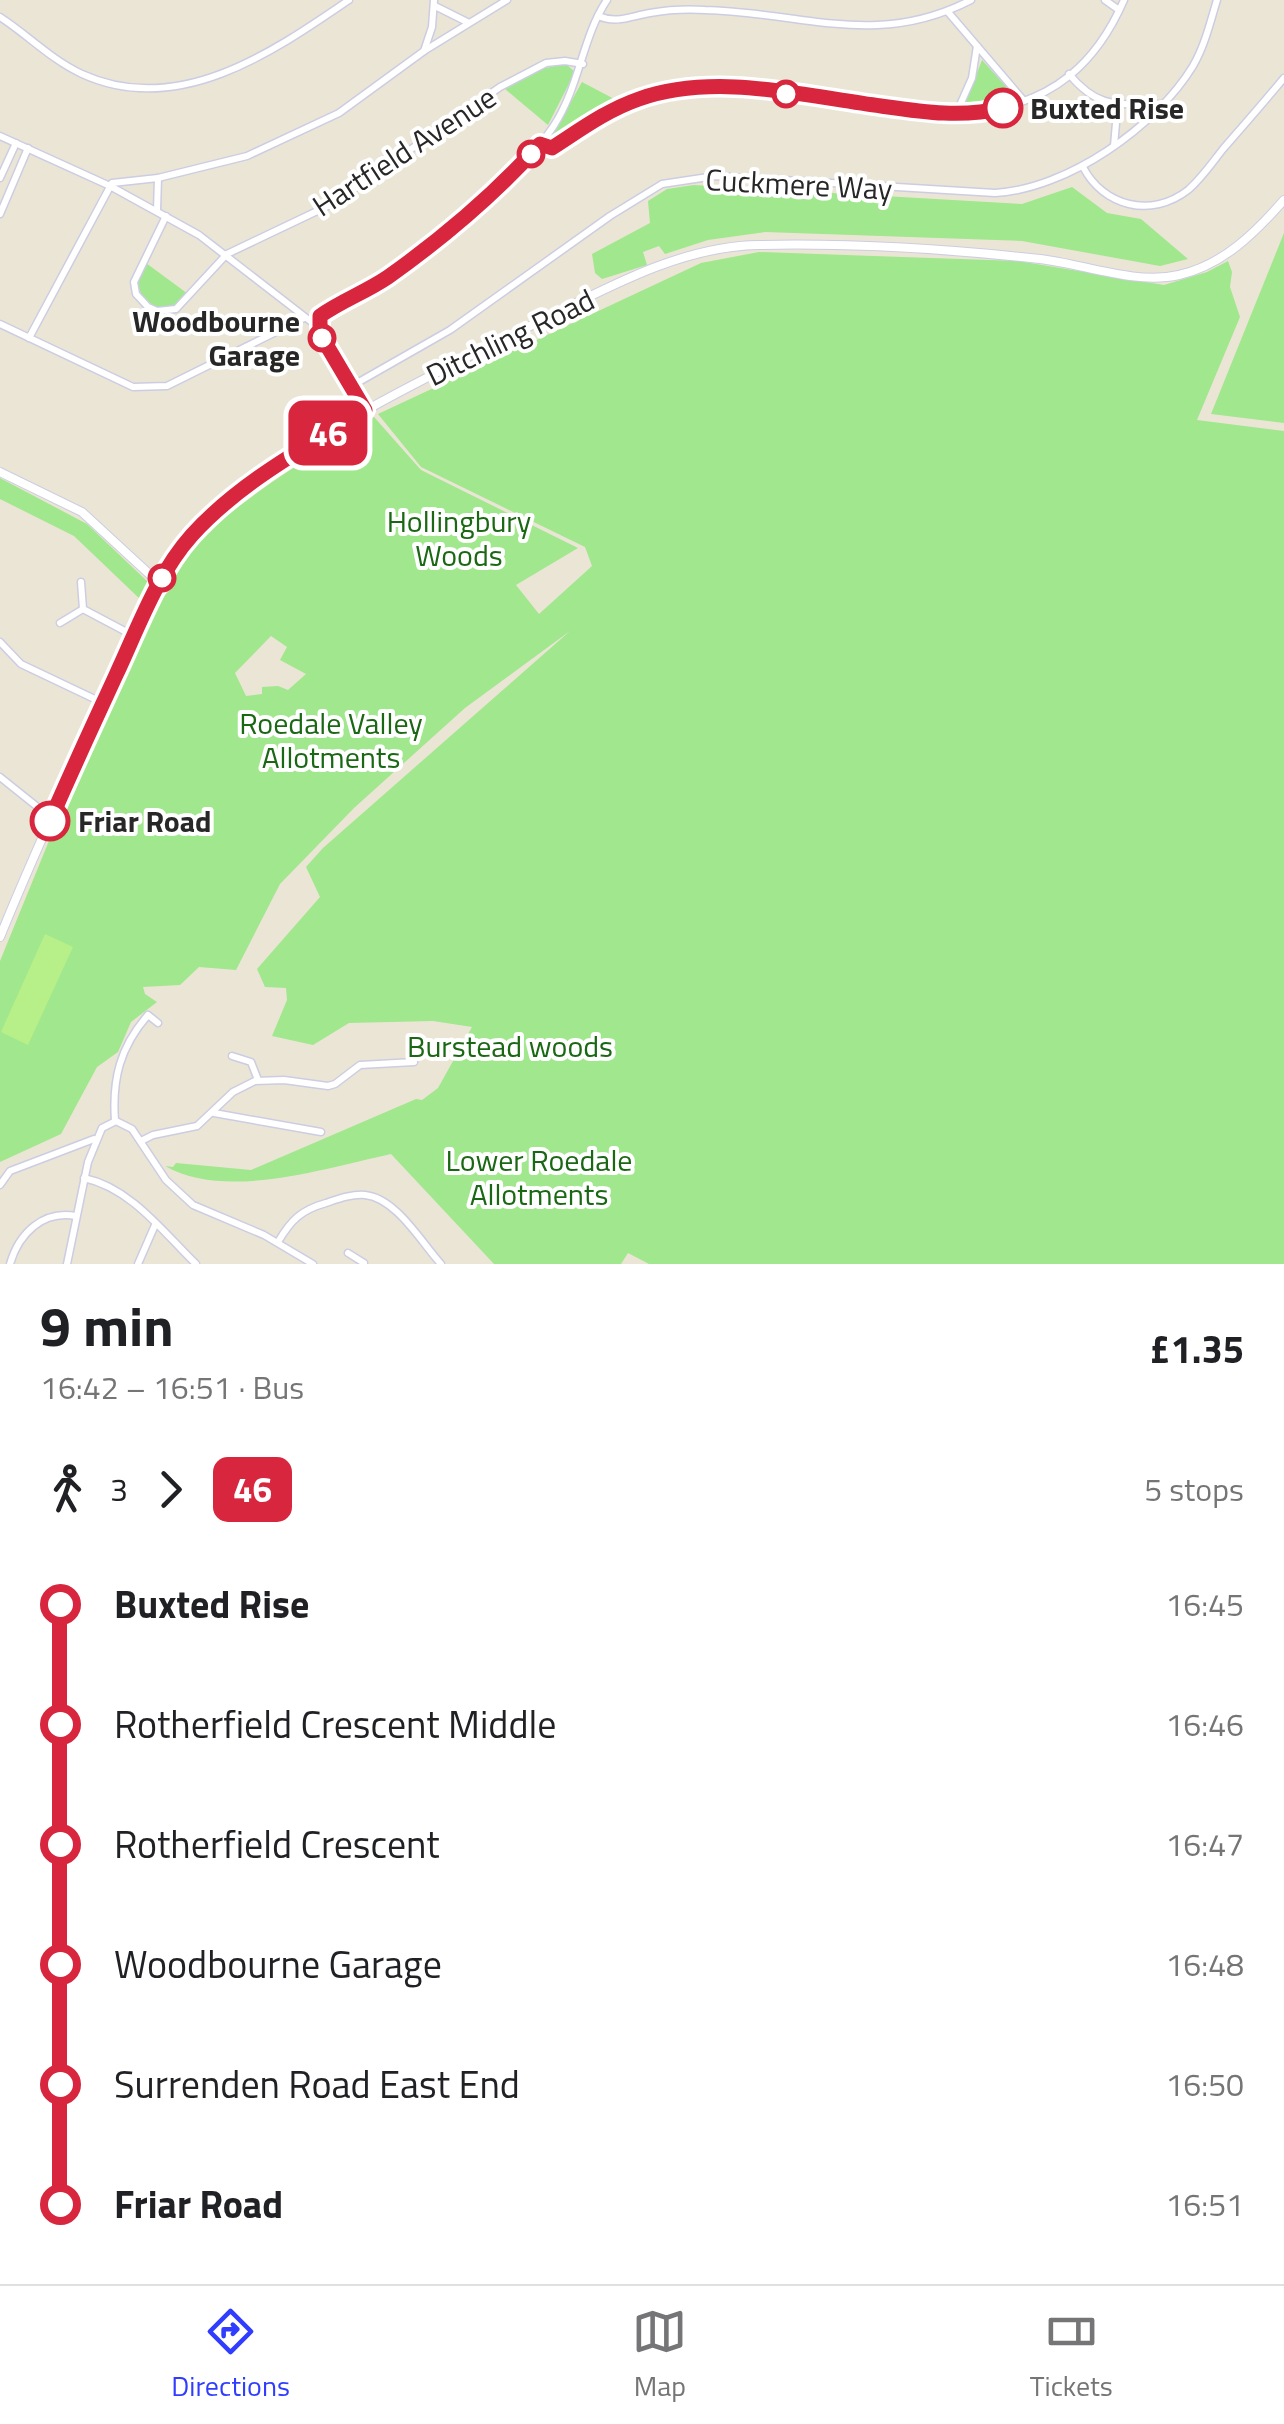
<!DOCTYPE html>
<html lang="en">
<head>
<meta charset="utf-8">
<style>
	:root { --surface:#fff; --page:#f2f2f2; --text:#202124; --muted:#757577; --line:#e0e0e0; --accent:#303dff }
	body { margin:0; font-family:"Titillium Web",sans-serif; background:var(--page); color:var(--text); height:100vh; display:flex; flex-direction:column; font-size:38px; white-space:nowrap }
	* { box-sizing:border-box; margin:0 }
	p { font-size:32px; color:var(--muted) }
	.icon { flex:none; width:55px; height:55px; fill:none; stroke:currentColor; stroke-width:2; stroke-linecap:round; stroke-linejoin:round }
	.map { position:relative; height:1264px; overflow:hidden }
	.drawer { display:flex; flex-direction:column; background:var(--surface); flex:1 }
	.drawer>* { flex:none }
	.badge { padding:0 20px; border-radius:15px; font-size:35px; line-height:65px }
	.map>.badge { position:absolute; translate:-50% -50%; box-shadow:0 0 0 5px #fff }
	.legs { display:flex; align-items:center; gap:15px; height:110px; padding:0 40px; font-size:32px }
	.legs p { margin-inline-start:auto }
	.summary { display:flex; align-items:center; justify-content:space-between; height:170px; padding:0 40px }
	h1 { font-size:55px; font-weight:700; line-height:75px }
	ul { padding:0 40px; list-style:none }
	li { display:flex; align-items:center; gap:35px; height:120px; font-size:38px }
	li i { display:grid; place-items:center; width:15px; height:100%; margin:0 12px; background:currentColor }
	li i::after { content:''; width:25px; height:25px; margin:-12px; border:8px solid; border-radius:50%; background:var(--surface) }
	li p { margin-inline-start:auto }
	li:first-child i { background:linear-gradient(#0000 50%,currentColor 0) }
	li:last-child i { background:linear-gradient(currentColor 50%,#0000 0) }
	.tabs { display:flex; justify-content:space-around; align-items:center; height:140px; border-top:2px solid var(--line); background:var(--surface); font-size:28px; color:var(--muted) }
	.tabs a { display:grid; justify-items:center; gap:5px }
	.tabs .current { color:var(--accent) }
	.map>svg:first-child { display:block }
	.green { fill:#a1e78d; fill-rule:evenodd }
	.pitch { fill:#b7f088 }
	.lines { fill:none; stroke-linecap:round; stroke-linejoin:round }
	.minor-casing { stroke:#cccde2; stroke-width:9 }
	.tertiary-casing { stroke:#cccde2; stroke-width:10 }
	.minor { stroke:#fff; stroke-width:6 }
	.tertiary { stroke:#fff; stroke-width:8 }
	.line-1-casing { stroke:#fff; stroke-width:22 }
	.line-1 { stroke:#d7263d; stroke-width:15 }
	.stop-1-dot { fill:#fff; stroke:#d7263d; stroke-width:5 }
	.labels { text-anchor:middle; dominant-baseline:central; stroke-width:8; stroke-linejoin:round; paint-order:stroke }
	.stop-label { font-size:30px; font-weight:bold; fill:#272727; stroke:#fff; text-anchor:start }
	.street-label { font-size:30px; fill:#272727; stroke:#fff }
	.park-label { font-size:30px; fill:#1a6813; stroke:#fff }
</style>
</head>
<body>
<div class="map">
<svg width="1284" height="1264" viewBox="0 0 1284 1264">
	<rect width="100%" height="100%" fill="#ebe5d6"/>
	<g class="green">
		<polygon points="982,60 1012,93 1012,98 991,106 968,110 965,108 965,104"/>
		<polygon points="566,64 575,72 548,125 505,89 540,69"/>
		<polygon points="582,82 618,101 549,144 549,141"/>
		<polygon points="694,185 1022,204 1072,187 1107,213 1141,219 1188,259 1160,266 1022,241 765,232 708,240 665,254 659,246 643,252 647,265 602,279 595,273 592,254 650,223 648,201 667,189"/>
		<polygon points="1284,233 1284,423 1211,414"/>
		<path d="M759 252 1018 261 1164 285 1207 272 1228 261 1232 272 1230 287 1240 317 1197 420 1284 431V1264H649L628 1253 621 1264H494L391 1154C325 1168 227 1201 165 1166L173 1167 176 1163 251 1170 416 1099 422 1100 438 1088 472 1027 433 1021 349 1023 313 1045 272 1036 287 1000 286 988 265 987 257 969 320 897 306 867 323 848 570 631 465 708 354 808 280 884 236 970 199 967 180 985 143 987 145 994 157 1002 131 1022 118 1052 97 1067 61 1134 0 1162V961L77 772 120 678 161 599 174 586C175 581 174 576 176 571 189 529 333 442 374 417L421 470 578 548 516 585 539 614 592 566 585 547 421 467 378 414 701 263ZM271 636 287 647 280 660 306 674 288 690 278 686 262 687V694L246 696 235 673Z"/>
		<polygon points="146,263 188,294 173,307 157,308 142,297 137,282"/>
		<polygon points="0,478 87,524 149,583 141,600 74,536 0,499"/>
	</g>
	<polygon class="pitch" points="45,934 73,947 28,1045 1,1032"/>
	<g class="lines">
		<g class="minor-casing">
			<g id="minor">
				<polyline points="1105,0 1119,10"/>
				<polyline points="435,6 469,23"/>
				<polyline points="948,12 1024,101"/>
				<path d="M598 16C617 24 631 16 650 13 667 10 687 9 705 10 802 12 876 49 971 0"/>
				<path d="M0 17C28 35 50 59 82 74 178 118 273 52 349 0"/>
				<polyline points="424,51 432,27 434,0"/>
				<path d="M1069 74C1098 109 1117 104 1160 104"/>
				<polyline points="1109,104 1116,123 1114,146"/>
				<polyline points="956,114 972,78 977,46"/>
				<polyline points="0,136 110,186 199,235 318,327"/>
				<path d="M540 144 552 148C591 123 629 96 675 90 829 70 1038 198 1124 0"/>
				<path d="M1083 167C1103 206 1151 219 1188 190 1201 179 1212 163 1223 149 1244 125 1264 102 1284 78"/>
				<polyline points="0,178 16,143"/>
				<polyline points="157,210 158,178"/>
				<polyline points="0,214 28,148"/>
				<polyline points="166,216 134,282 136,294 148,307 157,311 176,309 227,254 334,203 500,87 546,63 565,61 583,64"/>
				<polyline points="0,324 133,387 167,386 304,318"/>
				<polyline points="29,338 112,183 158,178 247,156 339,113 424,51 507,0"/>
				<path d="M350 387 450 330 610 216 662 184 715 176 995 193C1067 189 1156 127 1193 66 1205 45 1210 23 1217 0"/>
				<path d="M365 410 319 334 320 316C338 302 361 294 381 282 435 247 517 181 553 127 580 86 582 37 607 0"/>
				<polyline points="81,582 83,609 134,636"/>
				<polyline points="60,623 83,609"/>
				<polyline points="0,642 21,664 103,703"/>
				<polyline points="0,777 40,809 53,815"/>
				<polyline points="232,1056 251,1062 258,1080"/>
				<polyline points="214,1113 321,1132"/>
				<path d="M115 1121C112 1079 120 1047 148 1015L158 1023"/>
				<polyline points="141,1141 153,1135 197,1126 233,1092 255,1081 284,1080 328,1086 335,1084 360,1065 414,1062"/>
				<path d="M84 1178C131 1188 163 1232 196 1264"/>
				<polyline points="0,1185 10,1171 94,1139"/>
				<path d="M278 1242C291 1220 301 1210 326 1203 338 1199 351 1194 365 1195 396 1198 421 1242 441 1264"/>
				<polyline points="348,1253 364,1263"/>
				<path d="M10 1264C19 1233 43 1210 76 1216"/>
				<polyline points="67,1264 88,1162 102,1128 116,1121 132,1129 166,1180 193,1205 264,1235 313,1264"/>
				<polyline points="138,1264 155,1225"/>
			</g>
		</g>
		<g class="tertiary-casing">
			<g id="tertiary">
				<polyline points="0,472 82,512 159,583"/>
				<path d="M0 937C36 848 77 760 117 673 138 626 157 574 192 535 208 517 229 502 249 487 331 423 427 377 520 331 595 295 675 246 759 245 852 243 948 249 1040 259 1084 264 1134 285 1179 275 1223 265 1255 233 1284 200"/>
			</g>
		</g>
		<use href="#minor" class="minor"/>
		<use href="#tertiary" class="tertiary"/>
	</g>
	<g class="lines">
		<g class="line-1-casing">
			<path id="line-1" d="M50 821C71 772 94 723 116 675 138 628 157 574 192 535 239 483 306 447 365 410L320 334V316C341 301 366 292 388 277 443 238 495 194 540 144L552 148C580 130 607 110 639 99 715 72 804 96 881 106 923 112 962 118 1003 108"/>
		</g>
		<use href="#line-1" class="line-1"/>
	</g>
	<g class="stop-1-dot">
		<circle cx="786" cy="94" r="12"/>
		<circle cx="1003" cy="108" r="18"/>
		<circle cx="531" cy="154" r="12"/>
		<circle cx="322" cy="338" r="12"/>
		<circle cx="162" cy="578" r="12"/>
		<circle cx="50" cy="821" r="18"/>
	</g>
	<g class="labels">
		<g class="stop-label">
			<text x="1030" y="108">Buxted Rise</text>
			<text x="300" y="321" text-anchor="end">Woodbourne<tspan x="300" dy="34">Garage</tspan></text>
			<text x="78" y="821">Friar Road</text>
		</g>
		<g class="street-label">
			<text transform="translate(404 151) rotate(-33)">Hartfield Avenue</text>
			<text transform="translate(799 184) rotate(3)">Cuckmere Way</text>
			<text transform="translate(510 337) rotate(-26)">Ditchling Road</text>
		</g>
		<g class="park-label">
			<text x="459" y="521">Hollingbury<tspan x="459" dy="34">Woods</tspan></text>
			<text x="331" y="723">Roedale Valley<tspan x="331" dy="34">Allotments</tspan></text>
			<text x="510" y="1046">Burstead woods</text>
			<text x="539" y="1160">Lower Roedale<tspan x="539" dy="34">Allotments</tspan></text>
		</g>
	</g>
</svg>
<b class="badge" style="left:328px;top:433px;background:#d7263d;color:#fff">46</b>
</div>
<section class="drawer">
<div class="summary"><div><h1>9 min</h1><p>16:42 – 16:51 · Bus</p></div><b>£1.35</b></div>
<div class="legs"><svg class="icon" aria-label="walk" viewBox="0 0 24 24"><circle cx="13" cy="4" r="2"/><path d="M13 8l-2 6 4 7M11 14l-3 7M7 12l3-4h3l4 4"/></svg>3<svg class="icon" aria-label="forward" viewBox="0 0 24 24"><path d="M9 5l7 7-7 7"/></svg><b class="badge" style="background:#d7263d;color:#fff">46</b><p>5 stops</p></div>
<ul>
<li><i style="color:#d7263d"></i><b>Buxted Rise</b><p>16:45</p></li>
<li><i style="color:#d7263d"></i><span>Rotherfield Crescent Middle</span><p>16:46</p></li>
<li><i style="color:#d7263d"></i><span>Rotherfield Crescent</span><p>16:47</p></li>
<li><i style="color:#d7263d"></i><span>Woodbourne Garage</span><p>16:48</p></li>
<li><i style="color:#d7263d"></i><span>Surrenden Road East End</span><p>16:50</p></li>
<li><i style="color:#d7263d"></i><b>Friar Road</b><p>16:51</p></li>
</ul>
</section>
<nav class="tabs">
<a class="current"><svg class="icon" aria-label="directions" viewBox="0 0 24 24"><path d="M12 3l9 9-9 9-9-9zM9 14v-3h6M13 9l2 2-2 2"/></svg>Directions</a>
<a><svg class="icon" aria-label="map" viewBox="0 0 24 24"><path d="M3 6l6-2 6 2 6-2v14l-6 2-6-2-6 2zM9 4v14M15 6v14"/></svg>Map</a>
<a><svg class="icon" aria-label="tickets" viewBox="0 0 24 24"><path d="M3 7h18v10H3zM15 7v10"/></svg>Tickets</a>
</nav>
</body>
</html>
